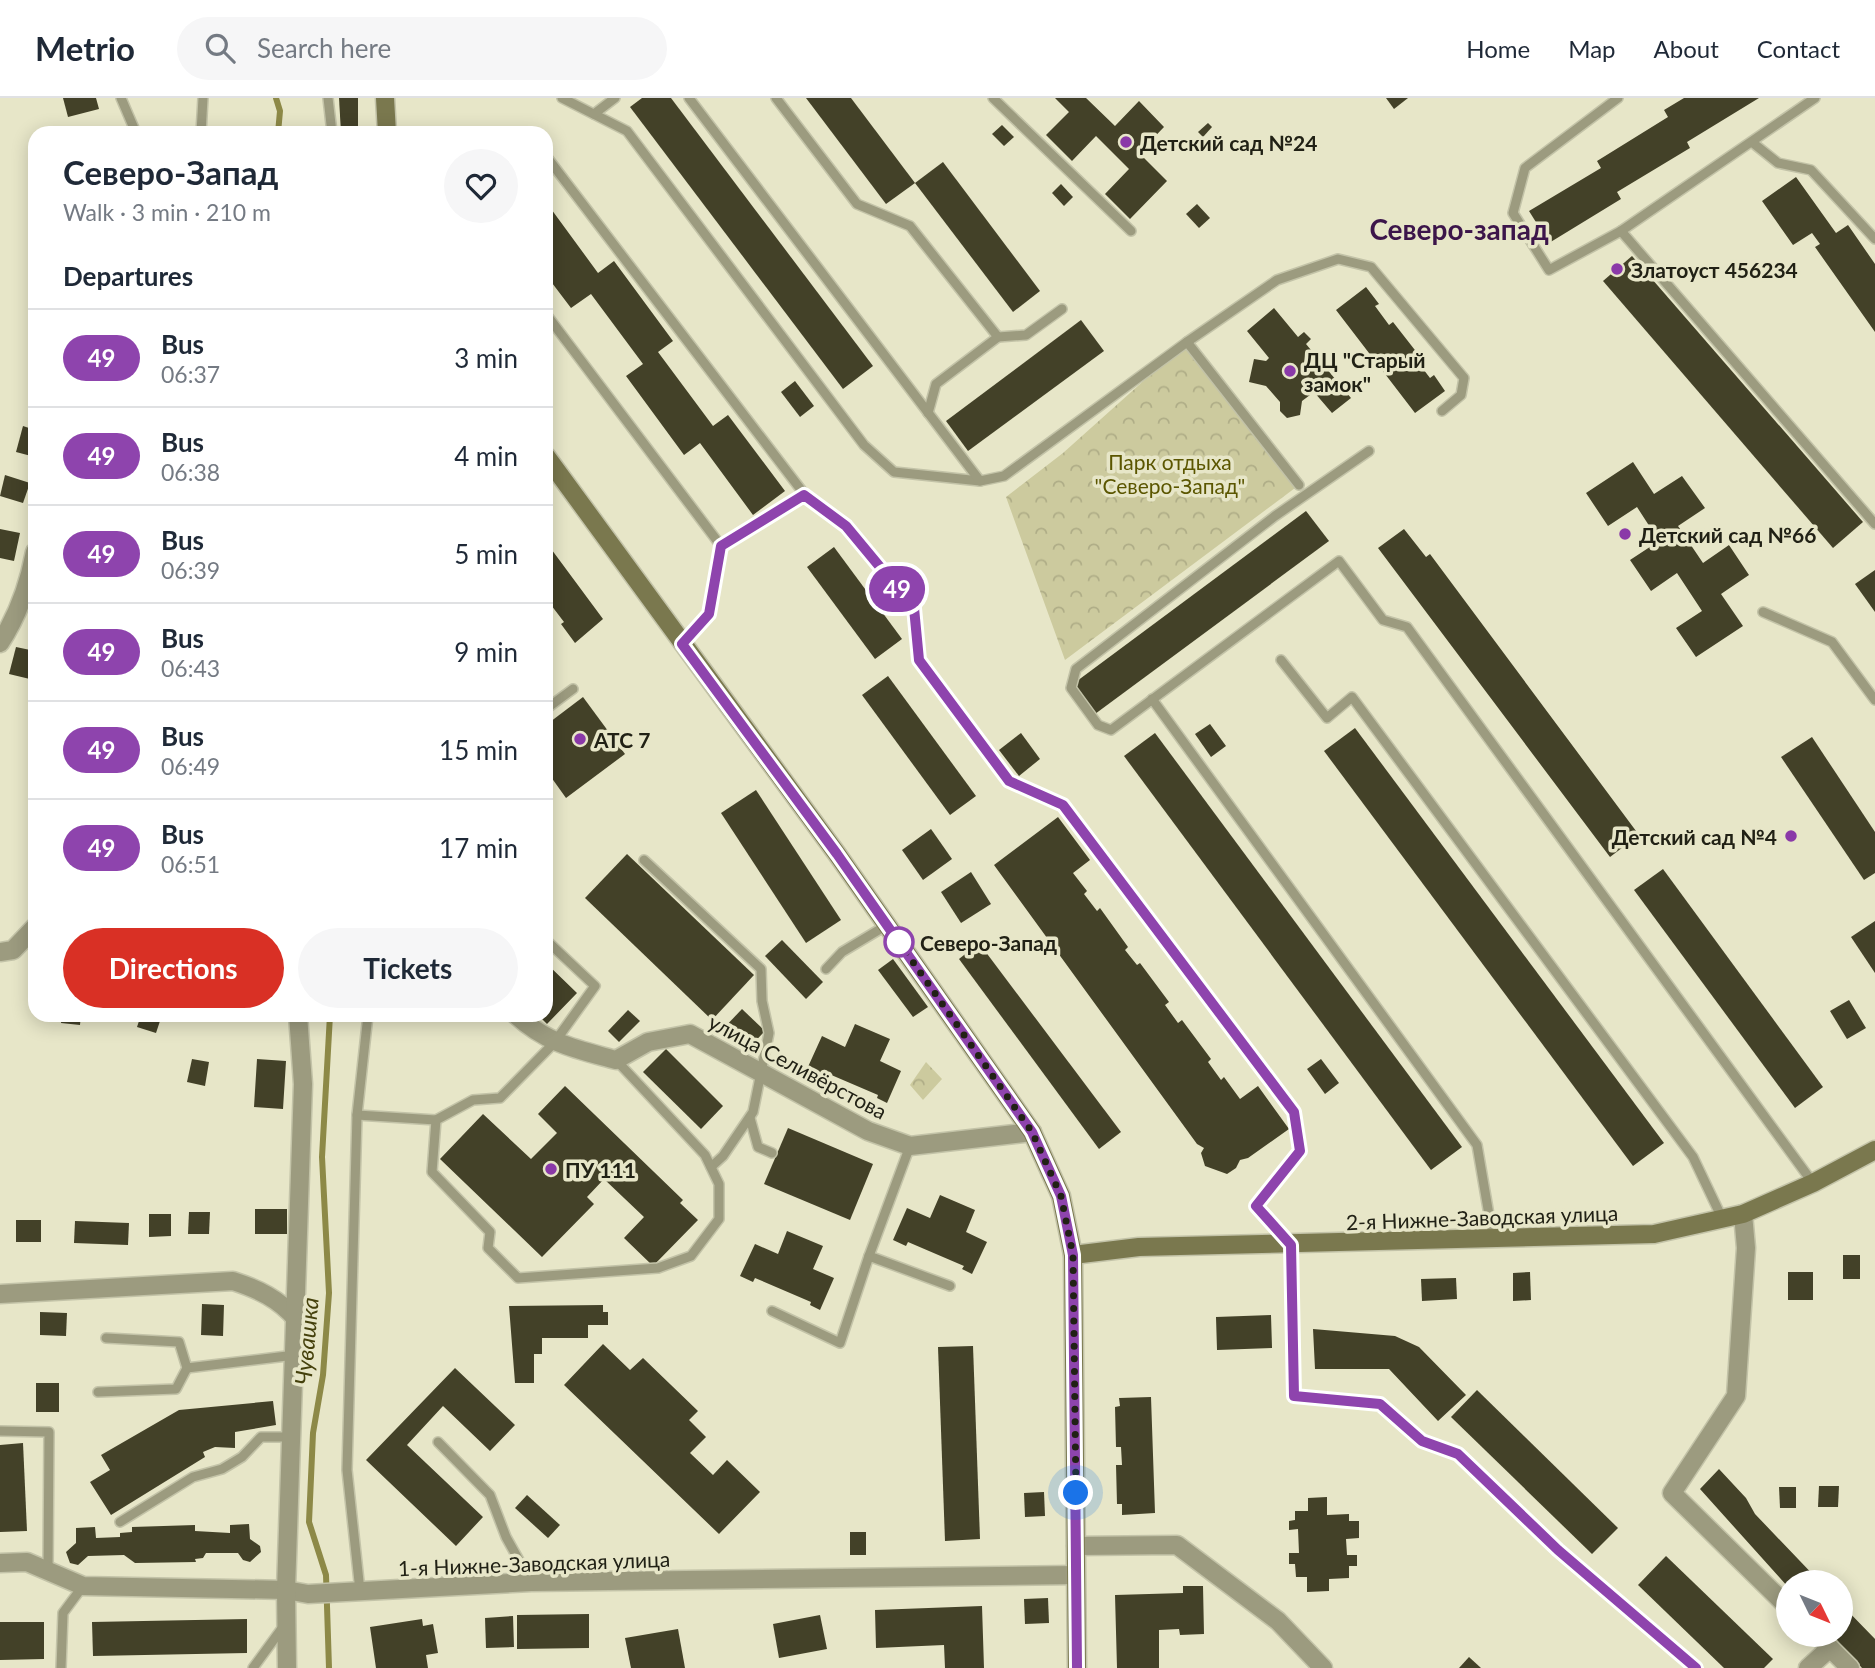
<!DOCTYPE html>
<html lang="en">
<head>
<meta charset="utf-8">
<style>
	:root { --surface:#fff; --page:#f6f6f7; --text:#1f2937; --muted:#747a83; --line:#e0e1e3; --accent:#d93025 }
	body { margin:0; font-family:Lato,sans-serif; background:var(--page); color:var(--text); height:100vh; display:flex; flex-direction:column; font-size:26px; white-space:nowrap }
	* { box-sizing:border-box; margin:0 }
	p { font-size:23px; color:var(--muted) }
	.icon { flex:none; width:38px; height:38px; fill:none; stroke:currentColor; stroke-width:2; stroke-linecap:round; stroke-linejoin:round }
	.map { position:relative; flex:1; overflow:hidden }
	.details { position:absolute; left:28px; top:28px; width:525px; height:896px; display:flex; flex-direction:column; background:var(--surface); border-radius:21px; box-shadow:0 4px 18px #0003 }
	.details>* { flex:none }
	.badge { padding:0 14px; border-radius:23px; font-size:24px; line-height:46px }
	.needle { width:46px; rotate:133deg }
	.fabs { position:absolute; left:1776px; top:1472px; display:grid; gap:14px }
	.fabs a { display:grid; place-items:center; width:77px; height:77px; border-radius:50%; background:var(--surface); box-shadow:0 4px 18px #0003; font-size:35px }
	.you { position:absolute; width:35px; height:35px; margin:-18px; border:5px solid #fff; border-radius:50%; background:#1a73e8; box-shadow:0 0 0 10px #1a73e833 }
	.map>.badge { position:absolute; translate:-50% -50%; box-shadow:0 0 0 4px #fff }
	h2 { padding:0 35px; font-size:26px; line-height:63px }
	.round { display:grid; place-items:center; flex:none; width:74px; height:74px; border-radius:37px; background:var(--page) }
	.overview { display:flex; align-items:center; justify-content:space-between; height:119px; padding:0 35px }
	h1 { font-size:33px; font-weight:700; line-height:52px }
	.cta { display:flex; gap:14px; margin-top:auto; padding:14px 35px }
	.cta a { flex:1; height:80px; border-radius:42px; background:var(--accent); color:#fff; font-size:28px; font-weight:700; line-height:80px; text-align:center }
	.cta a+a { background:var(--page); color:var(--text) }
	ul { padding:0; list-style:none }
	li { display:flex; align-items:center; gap:21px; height:98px; padding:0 35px; border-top:2px solid var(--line) }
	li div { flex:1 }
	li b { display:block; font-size:26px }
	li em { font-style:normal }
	li .badge { min-width:77px; font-weight:700; text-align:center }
	header { display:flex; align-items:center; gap:42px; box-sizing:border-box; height:98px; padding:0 35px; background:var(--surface); border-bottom:2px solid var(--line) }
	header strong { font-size:33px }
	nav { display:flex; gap:38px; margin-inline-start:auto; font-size:24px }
	.search { width:490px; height:63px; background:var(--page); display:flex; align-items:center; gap:18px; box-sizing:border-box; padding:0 24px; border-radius:38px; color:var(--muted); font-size:26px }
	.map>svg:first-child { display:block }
	.park { fill:url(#park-crowns) }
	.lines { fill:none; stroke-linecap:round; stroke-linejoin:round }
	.stream { stroke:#8d8947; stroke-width:6 }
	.building { fill:#434128 }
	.service-casing { stroke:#c3c3a8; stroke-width:12 }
	.minor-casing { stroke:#c3c3a8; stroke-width:21 }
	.secondary-casing { stroke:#c3c3a8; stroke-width:21 }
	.service { stroke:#9c9b7f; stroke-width:9 }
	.minor { stroke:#9c9b7f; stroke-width:18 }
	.secondary { stroke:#7a784e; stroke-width:18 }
	.line-casing { stroke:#fff; stroke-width:16 }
	.line { stroke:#8e44ad; stroke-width:10 }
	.walk { stroke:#212115; stroke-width:7; stroke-dasharray:0 12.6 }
	.poi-dot { fill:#8a39a8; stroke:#e7e6c8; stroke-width:2.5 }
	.stop-dot { fill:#fff; stroke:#8e44ad; stroke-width:3.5 }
	.labels { text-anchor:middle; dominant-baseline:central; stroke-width:7; stroke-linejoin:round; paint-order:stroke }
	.poi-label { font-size:21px; font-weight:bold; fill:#212115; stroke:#e7e6c8; text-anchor:start }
	.park-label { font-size:21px; fill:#5b5600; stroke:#e7e6c8 }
	.stop-label { font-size:21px; font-weight:bold; fill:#212115; stroke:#e7e6c8; text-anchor:start }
	.street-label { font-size:21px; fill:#212115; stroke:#e7e6c8 }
	.water-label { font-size:23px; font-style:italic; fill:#45410c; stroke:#e7e6c8 }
	.district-label { font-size:28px; font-weight:bold; fill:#3c154a; stroke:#e7e6c8 }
</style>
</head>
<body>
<header>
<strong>Metrio</strong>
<div class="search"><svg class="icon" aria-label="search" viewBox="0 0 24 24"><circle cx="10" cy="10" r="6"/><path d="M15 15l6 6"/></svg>Search here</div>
<nav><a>Home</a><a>Map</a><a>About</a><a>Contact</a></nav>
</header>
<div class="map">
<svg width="1875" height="1570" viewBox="0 0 1875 1570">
	<defs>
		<pattern id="park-crowns" width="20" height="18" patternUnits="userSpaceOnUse" patternTransform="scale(1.75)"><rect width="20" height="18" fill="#ccca9e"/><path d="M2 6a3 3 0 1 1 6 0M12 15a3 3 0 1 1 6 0" fill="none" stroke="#afad87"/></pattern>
	</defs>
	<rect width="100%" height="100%" fill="#e7e6c8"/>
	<g class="park">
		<polygon points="1187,244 1299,387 1065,562 1006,399 1063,355"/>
		<polygon points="926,964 942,981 923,1002 910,987"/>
	</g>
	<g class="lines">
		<g class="stream">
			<polyline points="276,0 280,13 278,35"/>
			<polyline points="329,1570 326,1477 309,1424 313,1335 323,1277 329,1195 322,1059 330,917"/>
		</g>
	</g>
	<g class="building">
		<polygon points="63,0 96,0 99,11 68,19"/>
		<polygon points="339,0 358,0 358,35 341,35"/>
		<polygon points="642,0 671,0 873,268 843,291 630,9"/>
		<polygon points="806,0 851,0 915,85 886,106"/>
		<polygon points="1055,0 1086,0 1115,28 1139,3 1164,29 1139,55 1167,83 1130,121 1105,96 1129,71 1096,38 1072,63 1046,37 1069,14"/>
		<polygon points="1386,0 1408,0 1394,11"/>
		<polygon points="1684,0 1759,0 1687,44 1690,50 1617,94 1621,101 1549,145 1529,113 1601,70 1597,63 1668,19 1664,12"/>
		<polygon points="1208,25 1212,29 1203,39 1198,34"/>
		<polygon points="1002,27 1014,39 1004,48 992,36"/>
		<polygon points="943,64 1040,193 1013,214 915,85"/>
		<polygon points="1796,79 1836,135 1848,127 1875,166 1875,234 1815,149 1820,146 1812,135 1793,147 1762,103"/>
		<polygon points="1061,86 1073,99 1064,108 1052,95"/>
		<polygon points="546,104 598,175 614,163 673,243 658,254 713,328 728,317 785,393 753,417 700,345 684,357 626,278 643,266 591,196 571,210 546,177"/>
		<polygon points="1197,106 1210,120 1199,130 1186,116"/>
		<polygon points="1632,158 1863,424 1833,450 1603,183"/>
		<polygon points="1366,189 1379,206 1375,208 1389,227 1393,224 1418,256 1414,259 1430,280 1434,277 1445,293 1415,315 1336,212"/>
		<polygon points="1274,210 1298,239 1304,234 1311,241 1306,246 1351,300 1332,315 1314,294 1302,303 1300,317 1287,320 1280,313 1280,304 1266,288 1249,284 1254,261 1266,263 1269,260 1247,233"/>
		<polygon points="1081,222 1104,253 968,353 946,323"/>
		<polygon points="795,283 814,308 800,319 781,294"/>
		<polygon points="23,328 35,332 35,359 16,354"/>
		<polygon points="1633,364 1654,396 1682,378 1705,410 1678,428 1703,465 1729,447 1749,477 1721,496 1743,528 1696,559 1676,530 1702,513 1677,475 1651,493 1630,462 1659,443 1637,409 1608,428 1586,395"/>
		<polygon points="5,377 30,385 23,405 0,398"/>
		<polygon points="1306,413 1329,443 1095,616 1073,586"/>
		<polygon points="0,431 20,435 14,463 0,460"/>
		<polygon points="1404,431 1426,459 1430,456 1639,737 1610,759 1378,450"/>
		<polygon points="546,444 603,521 575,545 561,526 564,524 548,503 546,505"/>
		<polygon points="834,449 902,541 875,561 807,469"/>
		<polygon points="1875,472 1875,514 1855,486"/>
		<polygon points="16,549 35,553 34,582 9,576"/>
		<polygon points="888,578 976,698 950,717 862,597"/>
		<polygon points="583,599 625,656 566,700 546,672 546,627"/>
		<polygon points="1210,626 1226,648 1211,659 1195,636"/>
		<polygon points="1355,630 1664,1045 1633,1068 1324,653"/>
		<polygon points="1021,635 1040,661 1019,678 999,652"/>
		<polygon points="1155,635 1462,1049 1431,1072 1124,658"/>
		<polygon points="1812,639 1875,734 1875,775 1864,782 1781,659"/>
		<polygon points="756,692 841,822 806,845 721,715"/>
		<polygon points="1058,719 1090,762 1073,775 1087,793 1084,796 1097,813 1100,810 1128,849 1125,852 1137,867 1140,865 1169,904 1165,907 1178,925 1182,922 1211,961 1208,964 1221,982 1224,979 1240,1001 1258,988 1289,1031 1248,1060 1240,1062 1236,1070 1227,1076 1205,1068 1201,1055 1204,1050 1197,1046 994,767"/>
		<polygon points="931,731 952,761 923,782 902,752"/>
		<polygon points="627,756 754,877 712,922 585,800"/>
		<polygon points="1663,771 1823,989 1795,1010 1634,792"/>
		<polygon points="971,774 991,806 961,825 941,794"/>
		<polygon points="1875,823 1875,875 1851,839"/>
		<polygon points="782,842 823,884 806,901 765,858"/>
		<polygon points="979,845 1121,1034 1099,1051 959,861"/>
		<polygon points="893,861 928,909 913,919 878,872"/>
		<polygon points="546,865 577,895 547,926 538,917 546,917"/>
		<polygon points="1849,902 1866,930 1847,941 1830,913"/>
		<polygon points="742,911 765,933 745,954 722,932"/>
		<polygon points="628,912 640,923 619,944 608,933"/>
		<polygon points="62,917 81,917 80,927 61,925"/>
		<polygon points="91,917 113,917 112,924 91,923"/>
		<polygon points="141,917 162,917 156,935 137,929"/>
		<polygon points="855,926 890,941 880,963 901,973 887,1005 877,1000 878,997 822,973 820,976 807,971 822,938 845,949"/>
		<polygon points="666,951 723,1008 701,1031 643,974"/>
		<polygon points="192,961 209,964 205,988 187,984"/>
		<polygon points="257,961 286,963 283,1011 254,1009"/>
		<polygon points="1321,961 1339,985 1325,996 1307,971"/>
		<polygon points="565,988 683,1102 680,1105 698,1122 653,1168 624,1140 644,1119 604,1081 587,1099 594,1106 542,1159 440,1061 483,1016 531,1061 557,1035 538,1016"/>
		<polygon points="788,1030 873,1066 850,1122 764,1086"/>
		<polygon points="940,1097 975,1112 966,1134 987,1144 972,1176 962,1171 964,1168 908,1144 906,1148 893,1142 907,1110 930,1120"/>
		<rect x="255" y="1111" width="32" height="25"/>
		<polygon points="189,1114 210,1114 209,1136 188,1136"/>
		<polygon points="149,1116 171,1116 171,1138 149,1139"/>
		<rect x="16" y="1122" width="25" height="22"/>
		<polygon points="75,1123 129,1125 128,1147 74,1145"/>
		<polygon points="787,1133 823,1148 813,1171 834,1180 820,1212 810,1207 811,1204 755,1180 753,1184 740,1178 755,1146 778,1156"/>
		<rect x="1843" y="1157" width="17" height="24"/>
		<polygon points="1530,1174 1531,1202 1513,1203 1513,1175"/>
		<rect x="1788" y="1174" width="25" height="28"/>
		<polygon points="1456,1180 1457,1201 1422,1203 1421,1181"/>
		<polygon points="202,1206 224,1207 223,1238 201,1237"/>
		<polygon points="603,1207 603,1214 608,1214 608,1227 588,1227 588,1240 542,1240 542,1256 534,1256 534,1285 515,1285 509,1208"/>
		<polygon points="40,1214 67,1215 66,1238 40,1237"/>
		<polygon points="1271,1217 1272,1250 1217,1252 1216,1219"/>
		<polygon points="1313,1231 1395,1238 1419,1249 1466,1297 1438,1323 1389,1271 1315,1271"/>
		<polygon points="603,1246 630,1272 643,1260 698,1313 689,1322 706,1339 690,1355 713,1377 727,1362 760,1394 719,1436 564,1287"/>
		<polygon points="973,1248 980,1441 945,1443 938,1249"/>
		<polygon points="455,1270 515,1327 490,1353 443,1308 407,1347 483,1419 456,1448 366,1362"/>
		<rect x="36" y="1285" width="23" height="29"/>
		<polygon points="1477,1292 1618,1430 1592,1456 1451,1319"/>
		<polygon points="1151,1299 1155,1415 1122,1417 1122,1406 1117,1406 1116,1367 1122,1367 1121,1349 1116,1349 1115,1309 1120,1308 1119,1300"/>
		<polygon points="273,1303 276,1327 235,1334 235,1350 215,1349 203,1354 205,1359 111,1417 90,1384 110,1372 101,1357 179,1312"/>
		<polygon points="23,1345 27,1433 0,1434 0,1347"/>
		<polygon points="1719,1371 1746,1400 1755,1416 1820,1484 1788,1484 1788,1489 1700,1391"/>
		<polygon points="1819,1388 1839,1388 1838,1409 1818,1409"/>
		<polygon points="1779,1389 1796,1389 1796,1410 1780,1410"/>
		<polygon points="1044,1394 1045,1418 1025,1419 1024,1395"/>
		<polygon points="527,1397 560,1427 548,1440 515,1410"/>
		<polygon points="1327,1399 1327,1417 1349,1416 1349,1423 1359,1423 1359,1440 1346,1441 1347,1457 1357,1457 1357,1468 1349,1468 1349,1480 1329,1481 1329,1493 1307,1494 1307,1479 1296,1479 1295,1466 1289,1466 1289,1455 1299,1455 1298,1431 1289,1432 1289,1423 1295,1422 1295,1413 1308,1413 1308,1400"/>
		<polygon points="249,1426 250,1441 260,1448 261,1454 250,1464 243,1462 238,1455 206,1455 203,1460 195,1461 196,1464 135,1465 124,1457 88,1458 78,1467 70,1465 66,1454 76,1445 76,1430 95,1429 96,1440 120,1439 120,1435 132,1434 132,1429 195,1427 195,1433 230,1435 230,1427"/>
		<rect x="850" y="1434" width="16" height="23"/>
		<polygon points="1666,1458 1773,1561 1764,1570 1724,1570 1638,1487"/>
		<polygon points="1183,1488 1203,1488 1204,1536 1180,1537 1179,1531 1159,1532 1159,1570 1117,1570 1115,1497 1183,1495"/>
		<polygon points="1048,1500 1049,1525 1025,1526 1024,1501"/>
		<polygon points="1841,1506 1875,1541 1875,1570 1862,1570 1831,1536 1841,1536"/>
		<polygon points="982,1508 984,1570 945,1570 944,1547 876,1550 875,1512"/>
		<polygon points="589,1516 589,1550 517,1551 517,1517"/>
		<polygon points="820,1517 827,1551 779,1560 773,1526"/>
		<polygon points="513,1518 514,1549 486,1550 485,1520"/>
		<polygon points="247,1521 247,1555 93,1558 92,1524"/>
		<polygon points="422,1521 423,1528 433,1526 438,1555 426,1557 428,1570 376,1570 370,1529"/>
		<polygon points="0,1524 44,1524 44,1561 0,1562"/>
		<polygon points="678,1531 685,1570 631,1570 625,1540"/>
		<polygon points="1469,1559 1481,1570 1459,1570"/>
	</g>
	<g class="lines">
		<g class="service-casing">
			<g id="service">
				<polyline points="121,0 136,35"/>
				<polyline points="328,0 332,35"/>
				<polyline points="562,0 627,33 864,347 894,374 980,383 1004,378 1187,244 1277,182 1338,161 1371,169 1464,280 1461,297 1442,313"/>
				<polyline points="689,0 980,383"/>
				<polyline points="776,0 857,106 910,128 998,239 1026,237 1062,211"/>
				<polyline points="993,0 1131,133"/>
				<polyline points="1618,0 1525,70 1513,115 1549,172 1621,133 1815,0"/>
				<polyline points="594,16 615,0"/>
				<polyline points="201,35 203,0"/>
				<polyline points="1753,45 1778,65 1811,72 1875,141"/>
				<polyline points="546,58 805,397 846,428 914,511 919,562 1009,683 1063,707 1294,1014 1300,1053 1256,1108 1291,1147 1294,1298 1380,1306 1422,1343 1458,1356 1558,1452 1696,1570"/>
				<polyline points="1621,133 1875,426"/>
				<polyline points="546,216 721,448"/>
				<polyline points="1187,244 1299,387"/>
				<polyline points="928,315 936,286 998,239"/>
				<polyline points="1369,353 1275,418 1076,571 1071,590 1098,627 1111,632 1339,463 1383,522 1407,529 1813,1085"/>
				<polyline points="1763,514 1832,544 1875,602"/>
				<polyline points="682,546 709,516 721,448 805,397"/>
				<polyline points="1281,562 1327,620 1352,599 1693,1059 1722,1120"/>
				<polyline points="1152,601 1477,1047 1493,1140"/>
				<polyline points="546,611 573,591"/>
				<polyline points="644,762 761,871 762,903 769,935 753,1014 723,1058 711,1069"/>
				<polyline points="546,842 595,888 554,945 500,1000 473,1002 436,1022 432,1074 490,1134 488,1150 518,1180 658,1170 691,1158 719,1121 719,1086 705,1057 616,962"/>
				<polyline points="826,871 842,854 887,827"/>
				<polyline points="357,1017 436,1022"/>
				<polyline points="750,1020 758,1049 772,1055"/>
				<polyline points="910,1048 869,1158 950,1188"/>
				<polyline points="772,1213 840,1245 869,1158"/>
				<polyline points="187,1270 295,1257"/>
				<polyline points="98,1294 176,1291 187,1270 179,1244 106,1240"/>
				<polyline points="0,1333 49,1334 48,1473"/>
				<polyline points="438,1344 490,1397 506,1439 531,1484"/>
				<polyline points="120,1424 193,1379 222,1371 242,1359 261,1339 292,1339"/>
				<polyline points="360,1493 347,1372 357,1017 368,917"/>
				<polyline points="61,1570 63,1515 83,1488"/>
				<polyline points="253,1570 283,1529"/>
			</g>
		</g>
		<g class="minor-casing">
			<g id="minor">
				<path d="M0 545C18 517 29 486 35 454"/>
				<polyline points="0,854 13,852 35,829"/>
				<path d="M516 917C548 946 576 951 616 962L648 944 690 936 868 1033 910 1048 1032 1034"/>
				<polyline points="1743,1116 1746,1150 1736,1298 1672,1395 1788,1509"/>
				<path d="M0 1196 233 1183C258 1191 279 1201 296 1221"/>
				<polyline points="1076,1448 1177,1447 1278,1523 1323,1570"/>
				<polyline points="0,1465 27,1464 83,1488 286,1492 308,1496 531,1484 1075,1477"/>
				<polyline points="1816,1536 1850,1570"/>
				<polyline points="287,1570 286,1492 303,986 298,917"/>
				<polyline points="1808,1570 1830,1550"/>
			</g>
		</g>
		<g class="secondary-casing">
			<g id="secondary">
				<polyline points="385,0 387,35"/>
				<polyline points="546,358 837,756 1032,1034 1061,1098 1073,1157 1077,1570"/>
				<polyline points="1073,1157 1139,1149 1654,1136 1743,1116 1813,1085 1875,1052"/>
			</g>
		</g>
		<use href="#service" class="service"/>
		<use href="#minor" class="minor"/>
		<use href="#secondary" class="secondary"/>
	</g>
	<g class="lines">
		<g class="line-casing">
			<polyline id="line" points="1077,1570 1073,1157 1061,1098 1032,1034 837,756 682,546 709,516 721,448 804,397 846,428 914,510 919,562 1009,683 1063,707 1294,1014 1300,1053 1256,1108 1291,1147 1294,1298 1380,1306 1422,1343 1458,1356 1558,1452 1696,1570"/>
		</g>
		<use href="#line" class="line"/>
		<polyline class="walk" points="899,844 1032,1034 1061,1098 1073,1157 1076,1395"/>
	</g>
	<g class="poi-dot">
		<circle cx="1126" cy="44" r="7"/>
		<circle cx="1617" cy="171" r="7"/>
		<circle cx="1290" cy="273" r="7"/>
		<circle cx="1625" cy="436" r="7"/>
		<circle cx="580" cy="641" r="7"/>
		<circle cx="1791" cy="738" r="7"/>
		<circle cx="551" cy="1071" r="7"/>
	</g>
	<circle class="stop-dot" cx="899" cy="844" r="14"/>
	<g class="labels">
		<g class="poi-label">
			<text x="1140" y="44">Детский сад №24</text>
			<text x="1631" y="171">Златоуст 456234</text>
			<text x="1304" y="261">ДЦ "Старый<tspan x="1304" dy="24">замок"</tspan></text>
			<text x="1639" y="436">Детский сад №66</text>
			<text x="594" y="641">АТС 7</text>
			<text x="1777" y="738" text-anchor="end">Детский сад №4</text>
			<text x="565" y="1071">ПУ 111</text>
		</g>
		<g class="park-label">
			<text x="1170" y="363">Парк отдыха<tspan x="1170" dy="24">"Северо-Запад"</tspan></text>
		</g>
		<g class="stop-label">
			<text x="920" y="844">Северо-Запад</text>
		</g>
		<g class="street-label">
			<text transform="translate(798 968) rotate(28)">улица Селивёрстова</text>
			<text transform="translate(1482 1119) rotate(-2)">2-я Нижне-Заводская улица</text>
			<text transform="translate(534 1465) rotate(-2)">1-я Нижне-Заводская улица</text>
		</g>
		<g class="water-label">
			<text transform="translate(306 1243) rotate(-85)">Чувашка</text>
		</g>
		<g class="district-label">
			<text x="1459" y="131">Северо-запад</text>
		</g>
	</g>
</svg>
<div class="fabs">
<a><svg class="needle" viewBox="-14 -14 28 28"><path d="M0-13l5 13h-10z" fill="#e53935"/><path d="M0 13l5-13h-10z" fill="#747a83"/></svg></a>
</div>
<div class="you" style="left:1076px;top:1395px"></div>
<b class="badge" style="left:897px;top:491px;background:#8e44ad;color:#fff">49</b>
<section class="details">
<div class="overview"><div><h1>Северо-Запад</h1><p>Walk · 3 min · 210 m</p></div><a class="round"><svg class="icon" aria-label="heart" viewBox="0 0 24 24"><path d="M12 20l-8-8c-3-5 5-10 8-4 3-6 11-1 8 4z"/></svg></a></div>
<h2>Departures</h2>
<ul>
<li><span class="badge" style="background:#8e44ad;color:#fff">49</span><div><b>Bus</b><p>06:37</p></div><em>3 min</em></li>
<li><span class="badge" style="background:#8e44ad;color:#fff">49</span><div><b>Bus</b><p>06:38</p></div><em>4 min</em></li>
<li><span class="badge" style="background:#8e44ad;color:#fff">49</span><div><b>Bus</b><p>06:39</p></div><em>5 min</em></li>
<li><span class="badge" style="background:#8e44ad;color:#fff">49</span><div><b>Bus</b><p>06:43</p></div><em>9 min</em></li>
<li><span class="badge" style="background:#8e44ad;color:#fff">49</span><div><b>Bus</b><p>06:49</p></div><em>15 min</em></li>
<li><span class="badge" style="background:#8e44ad;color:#fff">49</span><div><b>Bus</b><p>06:51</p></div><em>17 min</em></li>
</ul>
<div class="cta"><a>Directions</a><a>Tickets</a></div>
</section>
</div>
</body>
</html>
